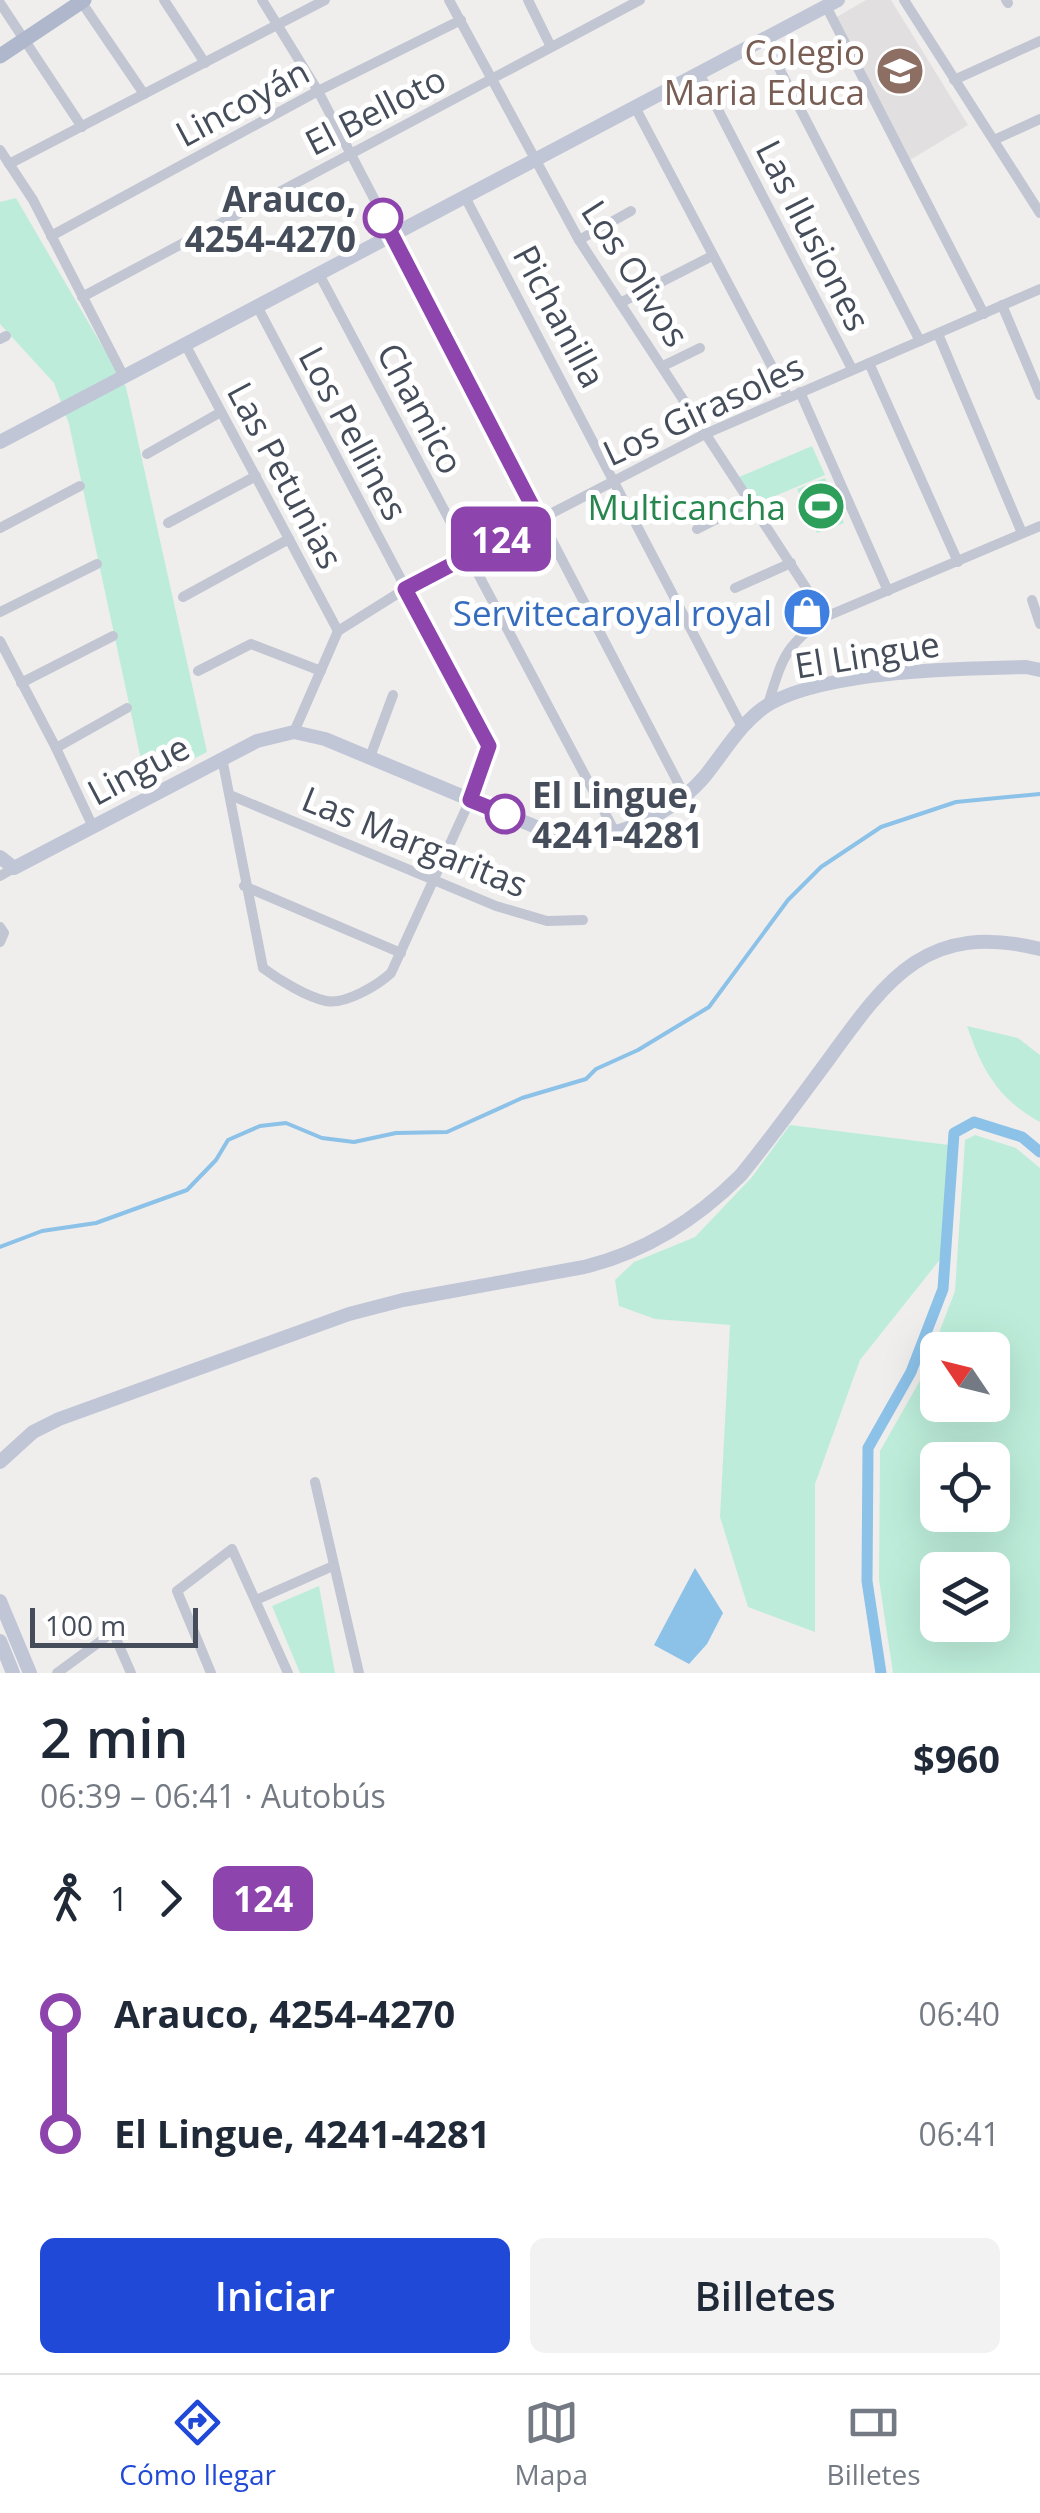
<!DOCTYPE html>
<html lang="es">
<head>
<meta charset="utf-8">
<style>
	:root { --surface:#fff; --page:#f2f2f3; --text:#1f2937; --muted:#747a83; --line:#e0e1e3; --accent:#2049d8 }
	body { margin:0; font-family:"Open Sans",sans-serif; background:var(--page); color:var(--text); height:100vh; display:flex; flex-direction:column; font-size:38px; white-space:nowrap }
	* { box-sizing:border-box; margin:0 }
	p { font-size:32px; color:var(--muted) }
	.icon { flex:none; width:55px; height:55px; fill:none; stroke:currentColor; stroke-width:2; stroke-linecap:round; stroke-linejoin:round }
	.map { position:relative; height:1673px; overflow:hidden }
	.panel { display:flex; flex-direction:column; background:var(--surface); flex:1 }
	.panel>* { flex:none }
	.badge { padding:0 20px; border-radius:15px; font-size:35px; line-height:65px }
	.needle { width:65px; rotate:305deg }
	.tools { position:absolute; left:920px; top:1332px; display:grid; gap:20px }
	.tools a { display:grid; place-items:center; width:90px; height:90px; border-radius:15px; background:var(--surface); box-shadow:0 10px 40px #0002; font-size:50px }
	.scale { position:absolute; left:30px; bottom:25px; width:168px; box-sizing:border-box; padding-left:10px; border:5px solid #464d5a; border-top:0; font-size:28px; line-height:35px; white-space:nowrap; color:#464d5a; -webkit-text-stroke:8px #fff; paint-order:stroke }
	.map>.badge { position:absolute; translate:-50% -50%; box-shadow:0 0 0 5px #fff }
	.legs { display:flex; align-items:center; gap:15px; height:110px; padding:0 40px; font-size:32px }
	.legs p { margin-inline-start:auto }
	.headline { display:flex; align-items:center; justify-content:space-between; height:170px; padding:0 40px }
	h1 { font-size:55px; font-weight:600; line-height:75px }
	.button { display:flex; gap:20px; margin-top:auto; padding:20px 40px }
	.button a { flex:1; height:115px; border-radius:15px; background:var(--accent); color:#fff; font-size:40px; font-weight:600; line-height:115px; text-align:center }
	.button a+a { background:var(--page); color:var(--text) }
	ul { padding:0 40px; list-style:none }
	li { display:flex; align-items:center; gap:35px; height:120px; font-size:38px }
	li i { display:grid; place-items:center; width:15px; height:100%; margin:0 12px; background:currentColor }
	li i::after { content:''; width:25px; height:25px; margin:-12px; border:8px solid; border-radius:50%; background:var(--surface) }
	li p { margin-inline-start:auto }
	li:first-child i { background:linear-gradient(#0000 50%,currentColor 0) }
	li:last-child i { background:linear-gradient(currentColor 50%,#0000 0) }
	.dock { display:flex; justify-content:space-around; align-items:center; height:140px; border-top:2px solid var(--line); background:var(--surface); font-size:28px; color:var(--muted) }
	.dock a { display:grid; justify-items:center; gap:5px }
	.dock .active { color:var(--accent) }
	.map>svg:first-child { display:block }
	.education { fill:#e1dfdf }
	.green { fill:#bdedda; fill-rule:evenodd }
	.water { fill:#8cc1e8 }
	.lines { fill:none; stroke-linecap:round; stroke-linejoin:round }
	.stream { stroke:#8cc1e8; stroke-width:4 }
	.canal { stroke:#8cc1e8; stroke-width:11 }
	.street { stroke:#c1c6d2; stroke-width:10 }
	.secondary { stroke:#c1c6d6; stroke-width:14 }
	.primary { stroke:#aeb7cc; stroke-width:15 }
	.line-1-casing { stroke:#fff; stroke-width:22 }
	.line-1 { stroke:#8e44ad; stroke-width:15 }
	.stop-1-dot { fill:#fff; stroke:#8e44ad; stroke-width:5 }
	.labels { text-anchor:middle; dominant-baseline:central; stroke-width:10; stroke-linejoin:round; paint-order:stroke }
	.education-label { font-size:35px; fill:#785e54; stroke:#fff; text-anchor:end }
	.street-label { font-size:35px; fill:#464d5a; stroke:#fff }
	.stop-label { font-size:35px; font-weight:bold; fill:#464d5a; stroke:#fff; text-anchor:end }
	.leisure-label { font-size:35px; fill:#27864d; stroke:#fff; text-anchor:end }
	.shop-label { font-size:35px; fill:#366cbe; stroke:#fff; text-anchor:end }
</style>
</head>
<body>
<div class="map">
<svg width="1040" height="1673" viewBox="0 0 1040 1673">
	<rect width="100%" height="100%" fill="#f0eeed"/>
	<polygon class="education" points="866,0 891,0 968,125 910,160 837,17"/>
	<g class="green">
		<polygon points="16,198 126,387 207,752 146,783 69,424 54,383 0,324 0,202"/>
		<polygon points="812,446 825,475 756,504 739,477"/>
		<polygon points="825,478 844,523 817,533 797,489"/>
		<path d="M967 1026 1018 1038 1040 1055V1122C998 1099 982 1070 967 1026Z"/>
		<polygon points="790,1125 949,1145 942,1257 860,1360 815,1484 815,1632 748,1607 720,1517 730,1325 655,1319 619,1306 615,1280 634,1262 695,1237 752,1177"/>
		<path d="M975 1135 1016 1148 1040 1168V1673H893L879 1580 880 1451 922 1377 955 1291 965 1140ZM938 1350H992V1405H938ZM938 1460H992V1515H938ZM938 1570H992V1625H938Z"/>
		<polygon points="319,1586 335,1673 300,1673 272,1606"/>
	</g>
	<polygon class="water" points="695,1568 723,1613 707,1644 689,1664 654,1645"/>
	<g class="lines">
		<polyline class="stream" points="0,1247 42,1231 96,1223 187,1190 216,1160 228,1140 260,1126 286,1123 322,1138 354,1142 396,1133 447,1132 522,1098 586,1079 596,1069 638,1050 709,1007 788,900 821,867 881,827 956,802 1040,794"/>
		<polyline class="canal" points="881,1673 867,1581 868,1448 911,1372 943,1289 954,1133 974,1122 1022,1137 1040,1152"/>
		<g class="street">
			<polyline points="80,0 144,94"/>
			<polyline points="164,0 205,63"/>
			<polyline points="262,0 318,91 685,796"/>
			<polyline points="449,0 579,240 825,617"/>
			<polyline points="528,0 551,47"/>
			<polyline points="904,0 1040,213"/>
			<polyline points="1006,0 1008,3"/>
			<polyline points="0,3 82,127"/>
			<polyline points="826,6 984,314"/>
			<polyline points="764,39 920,341"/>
			<polyline points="699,73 852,369"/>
			<polyline points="954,80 1040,41"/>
			<polyline points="635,107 788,397"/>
			<polyline points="994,140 1040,119"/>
			<polyline points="0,150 33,200 124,377"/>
			<polyline points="9,164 325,0"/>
			<polyline points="465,197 742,727"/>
			<polyline points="51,236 318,91 461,20"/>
			<polyline points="579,240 631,211"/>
			<polyline points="319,274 615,832"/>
			<polyline points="82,297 640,0"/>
			<polyline points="620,303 712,256"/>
			<polyline points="1002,305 1040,395"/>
			<polyline points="938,334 1022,533"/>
			<polyline points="0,339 6,336"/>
			<polyline points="185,344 338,631"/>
			<polyline points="869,363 958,562"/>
			<polyline points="663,366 700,348"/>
			<polyline points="800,392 888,591"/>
			<polyline points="147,454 221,412"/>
			<polyline points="168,523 256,476"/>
			<polyline points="0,528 80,486"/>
			<polyline points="697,529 750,502"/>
			<polyline points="735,588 791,563"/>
			<polyline points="183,597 289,539"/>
			<polyline points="1032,600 1040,624"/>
			<polyline points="0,612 97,564"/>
			<polyline points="0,641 56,748 93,827"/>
			<polyline points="198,671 251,644 321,671"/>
			<polyline points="21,683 113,636"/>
			<path d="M768 704C783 657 784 647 825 617L1040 526"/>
			<polyline points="294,732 338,631 405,589 705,434 1040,289"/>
			<polyline points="56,748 127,708"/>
			<polyline points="370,757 393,695"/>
			<path d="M222 758 263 968C279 980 307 997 326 1001 345 1005 378 985 391 973L470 800 489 746 257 306"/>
			<polyline points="230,795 496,906 547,921 583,920"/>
			<polyline points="0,876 14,868"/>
			<polyline points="244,886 401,953"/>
			<polyline points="0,927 4,933 0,942"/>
			<polyline points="315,1482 359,1673"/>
			<polyline points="256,1600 333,1566"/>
			<polyline points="57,1673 113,1632 131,1673"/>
			<polyline points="211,1673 177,1591 232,1549 288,1673"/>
		</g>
		<g class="secondary">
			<polyline points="0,442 838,0"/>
			<path d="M0 857 14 868 257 741 294 732 325 739 541 829C558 833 575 837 593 836 632 833 680 806 705 776 725 751 743 719 771 703 829 671 959 668 1026 667L1040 670"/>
			<path d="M0 1462 33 1432 59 1419 349 1314 403 1300 584 1267C646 1252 696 1220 741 1175 772 1137 800 1098 829 1059 888 977 928 921 1040 949"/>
			<polyline points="0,1601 30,1673"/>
			<polyline points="0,1641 13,1673"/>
		</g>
		<polyline class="primary" points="0,56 84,0"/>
	</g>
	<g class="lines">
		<g class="line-1-casing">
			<polyline id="line-1" points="383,218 539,519 405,589 489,746 470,800 505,814"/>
		</g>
		<use href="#line-1" class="line-1"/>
	</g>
	<defs>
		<g id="school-disc" transform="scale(2.5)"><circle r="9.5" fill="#8d6e63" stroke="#fff"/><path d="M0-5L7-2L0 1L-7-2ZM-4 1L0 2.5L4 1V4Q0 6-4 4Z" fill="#fff"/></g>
		<g id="stadium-disc" transform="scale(2.5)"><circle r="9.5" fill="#2e9e5b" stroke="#fff"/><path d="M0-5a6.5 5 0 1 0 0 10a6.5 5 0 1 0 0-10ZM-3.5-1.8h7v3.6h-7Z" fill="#fff"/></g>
		<g id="shop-disc" transform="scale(2.5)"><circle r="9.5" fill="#3f7fe0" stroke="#fff"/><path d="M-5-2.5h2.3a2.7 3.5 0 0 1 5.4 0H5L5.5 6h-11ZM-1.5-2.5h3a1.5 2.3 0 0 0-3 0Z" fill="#fff"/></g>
	</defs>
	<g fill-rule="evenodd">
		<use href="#school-disc" x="900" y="71"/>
		<use href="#stadium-disc" x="821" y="506"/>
		<use href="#shop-disc" x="807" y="612"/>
	</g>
	<g class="stop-1-dot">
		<circle cx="383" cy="218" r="18"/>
		<circle cx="505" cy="814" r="18"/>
	</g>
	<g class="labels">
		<g class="education-label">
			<text x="865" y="51">Colegio<tspan x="865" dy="40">Maria Educa</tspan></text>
		</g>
		<g class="street-label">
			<text transform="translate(242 102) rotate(-28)">Lincoyán</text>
			<text transform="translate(375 110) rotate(-27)">El Belloto</text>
			<text transform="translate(814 235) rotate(63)">Las Ilusiones</text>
			<text transform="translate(636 273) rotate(57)">Los Olivos</text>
			<text transform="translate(560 316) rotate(62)">Pichanilla</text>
			<text transform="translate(421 408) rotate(62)">Chamico</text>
			<text transform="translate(703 409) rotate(-25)">Los Girasoles</text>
			<text transform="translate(354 433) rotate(62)">Los Pellines</text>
			<text transform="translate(286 475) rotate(62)">Las Petunias</text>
			<text transform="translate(867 654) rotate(-9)">El Lingue</text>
			<text transform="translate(138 769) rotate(-28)">Lingue</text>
			<text transform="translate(415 841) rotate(22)">Las Margaritas</text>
		</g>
		<g class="stop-label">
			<text x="356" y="198">Arauco,<tspan x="356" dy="40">4254-4270</tspan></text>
			<text x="532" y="794" text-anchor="start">El Lingue,<tspan x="532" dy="40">4241-4281</tspan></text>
		</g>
		<g class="leisure-label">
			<text x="786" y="506">Multicancha</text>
		</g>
		<g class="shop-label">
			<text x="772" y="612">Servitecaroyal royal</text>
		</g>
	</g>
</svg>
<div class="tools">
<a><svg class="needle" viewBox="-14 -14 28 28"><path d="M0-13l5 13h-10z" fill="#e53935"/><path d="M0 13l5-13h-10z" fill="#747a83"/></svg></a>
<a><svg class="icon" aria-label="locate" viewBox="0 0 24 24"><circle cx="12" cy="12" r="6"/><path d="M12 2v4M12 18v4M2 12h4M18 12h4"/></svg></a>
<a><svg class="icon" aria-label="layers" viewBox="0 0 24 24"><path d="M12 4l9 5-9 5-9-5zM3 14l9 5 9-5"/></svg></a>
</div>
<div class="scale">100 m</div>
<b class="badge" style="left:501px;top:539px;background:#8e44ad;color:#fff">124</b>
</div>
<section class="panel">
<div class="headline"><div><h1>2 min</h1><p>06:39 – 06:41 · Autobús</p></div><b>$960</b></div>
<div class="legs"><svg class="icon" aria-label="walk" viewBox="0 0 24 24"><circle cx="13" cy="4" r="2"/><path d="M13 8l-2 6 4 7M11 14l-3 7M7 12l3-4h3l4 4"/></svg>1<svg class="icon" aria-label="forward" viewBox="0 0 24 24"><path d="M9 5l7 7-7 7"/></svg><b class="badge" style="background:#8e44ad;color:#fff">124</b></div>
<ul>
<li><i style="color:#8e44ad"></i><b>Arauco, 4254-4270</b><p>06:40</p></li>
<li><i style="color:#8e44ad"></i><b>El Lingue, 4241-4281</b><p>06:41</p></li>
</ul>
<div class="button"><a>Iniciar</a><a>Billetes</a></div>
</section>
<nav class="dock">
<a class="active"><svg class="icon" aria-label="directions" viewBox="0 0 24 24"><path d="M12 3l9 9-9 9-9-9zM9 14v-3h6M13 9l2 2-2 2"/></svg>Cómo llegar</a>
<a><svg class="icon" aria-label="map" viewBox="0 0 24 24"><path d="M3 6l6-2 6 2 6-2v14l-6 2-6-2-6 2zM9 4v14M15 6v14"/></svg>Mapa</a>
<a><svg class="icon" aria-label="tickets" viewBox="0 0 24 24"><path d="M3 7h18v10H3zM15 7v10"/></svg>Billetes</a>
</nav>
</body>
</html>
